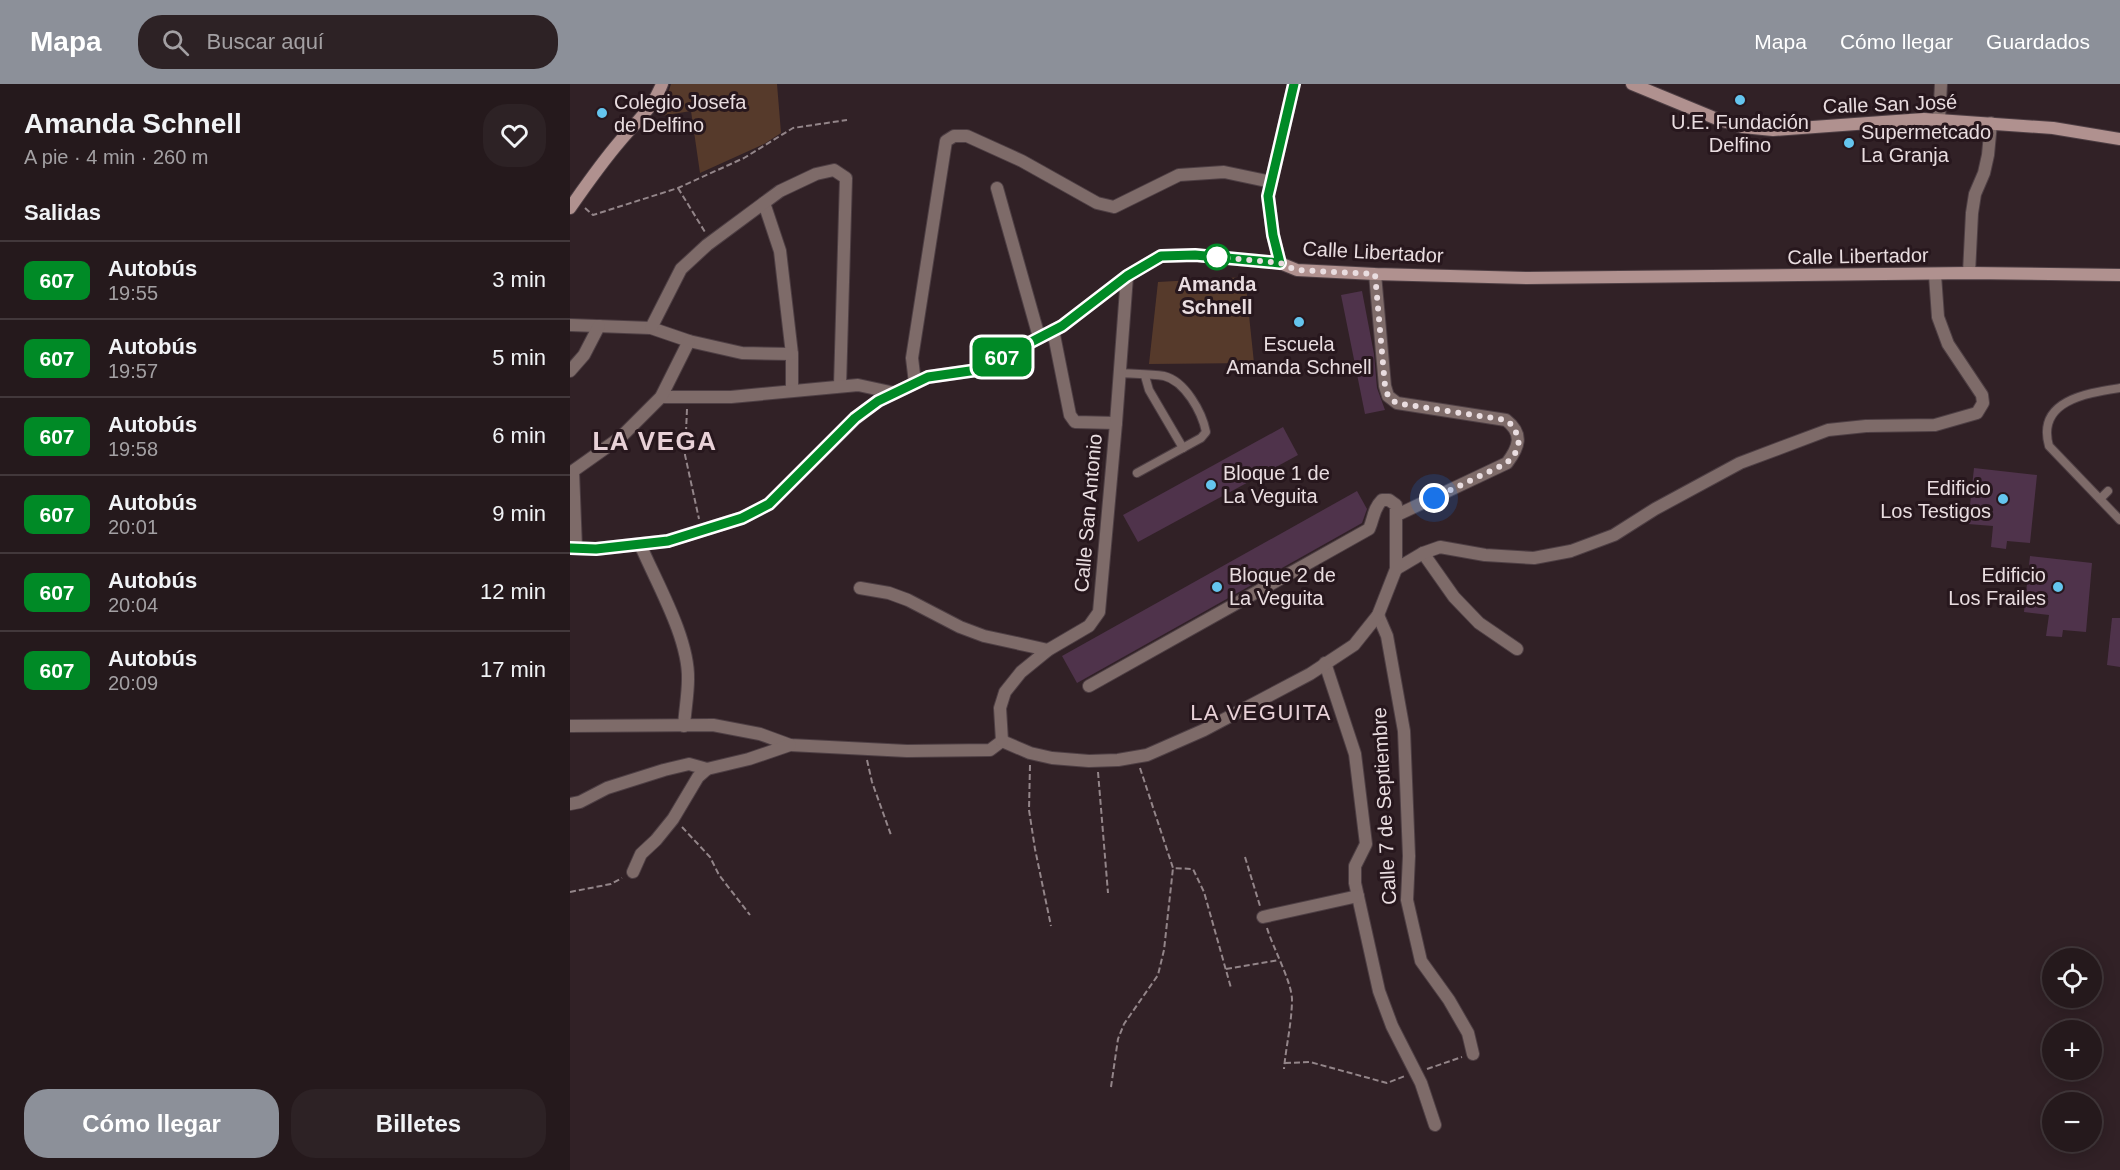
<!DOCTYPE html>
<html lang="es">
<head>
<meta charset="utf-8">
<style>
	:root { --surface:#25191c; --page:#2d2225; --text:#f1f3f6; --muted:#a3a0a3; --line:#42383b; --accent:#8c9099 }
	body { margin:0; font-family:Helvetica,sans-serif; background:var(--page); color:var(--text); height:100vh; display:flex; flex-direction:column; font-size:22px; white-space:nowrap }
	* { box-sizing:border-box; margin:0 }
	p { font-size:20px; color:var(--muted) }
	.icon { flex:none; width:33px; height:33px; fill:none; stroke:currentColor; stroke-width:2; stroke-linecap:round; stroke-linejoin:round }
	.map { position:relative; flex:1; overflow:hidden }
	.panel { display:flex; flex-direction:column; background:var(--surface); width:570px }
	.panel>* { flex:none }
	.badge { padding:0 12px; border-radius:9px; font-size:21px; line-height:39px }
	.controls { position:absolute; left:1472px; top:864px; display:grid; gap:12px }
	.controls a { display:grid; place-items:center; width:60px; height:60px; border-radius:50%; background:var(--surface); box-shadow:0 3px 15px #0003,0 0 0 2px var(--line); font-size:30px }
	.you { position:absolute; width:30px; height:30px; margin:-15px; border:4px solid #fff; border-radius:50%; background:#1a73e8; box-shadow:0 0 0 9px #1a73e833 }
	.map>.badge { position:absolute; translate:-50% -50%; box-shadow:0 0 0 3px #fff }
	h2 { padding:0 24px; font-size:22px; line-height:54px }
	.round { display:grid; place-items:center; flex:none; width:63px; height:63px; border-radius:24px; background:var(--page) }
	.head { display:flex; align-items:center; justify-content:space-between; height:102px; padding:0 24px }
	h1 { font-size:28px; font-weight:700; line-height:45px }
	.action { display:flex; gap:12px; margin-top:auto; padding:12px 24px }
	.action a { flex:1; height:69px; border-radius:24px; background:var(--accent); color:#fff; font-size:24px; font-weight:700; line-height:69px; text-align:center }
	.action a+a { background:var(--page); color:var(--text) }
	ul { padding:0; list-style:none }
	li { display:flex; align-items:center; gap:18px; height:78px; padding:0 24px; border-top:2px solid var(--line) }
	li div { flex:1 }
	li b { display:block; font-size:22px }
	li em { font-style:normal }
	li .badge { min-width:66px; font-weight:700; text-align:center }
	header { display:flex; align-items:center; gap:36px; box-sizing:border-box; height:84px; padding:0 30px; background:var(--accent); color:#fff }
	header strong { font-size:28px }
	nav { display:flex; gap:33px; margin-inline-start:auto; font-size:21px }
	.search { width:420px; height:54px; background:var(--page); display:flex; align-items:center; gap:15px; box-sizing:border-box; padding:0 21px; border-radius:24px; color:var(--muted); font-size:22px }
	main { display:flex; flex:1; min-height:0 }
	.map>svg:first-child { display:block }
	.green { fill:#563a2b }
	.building { fill:#4f334b }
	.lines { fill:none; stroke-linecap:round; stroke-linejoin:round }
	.lane-casing { stroke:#4e3f44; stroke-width:10 }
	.street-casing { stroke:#4e3f44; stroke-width:14 }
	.secondary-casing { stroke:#4e3f44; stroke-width:14 }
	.path { stroke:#938589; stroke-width:2; stroke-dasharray:6 3; stroke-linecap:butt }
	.lane { stroke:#7e6b69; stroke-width:8 }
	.street { stroke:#7e6b69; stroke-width:12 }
	.secondary { stroke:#b0918f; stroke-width:12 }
	.line-casing { stroke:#fff; stroke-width:14 }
	.line { stroke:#008a26; stroke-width:9 }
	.walk { stroke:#e9dde0; stroke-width:6; stroke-dasharray:0 10.8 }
	.poi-dot { fill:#64c5ee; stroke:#27171d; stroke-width:2 }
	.stop-dot { fill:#fff; stroke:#008a26; stroke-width:3 }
	.labels { text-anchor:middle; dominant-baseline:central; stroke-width:6; stroke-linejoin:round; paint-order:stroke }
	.poi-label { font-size:20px; fill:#e9dde0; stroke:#27171d; text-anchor:start }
	.street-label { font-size:20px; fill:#e9dde0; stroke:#27171d }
	.stop-label { font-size:20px; font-weight:bold; fill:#e9dde0; stroke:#27171d }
	.quarter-label { font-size:22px; letter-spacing:1.5px; fill:#e8d1d7; stroke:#27171d }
	.district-label { font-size:26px; font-weight:bold; letter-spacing:1.5px; fill:#e8d1d7; stroke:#27171d }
</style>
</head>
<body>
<header>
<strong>Mapa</strong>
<div class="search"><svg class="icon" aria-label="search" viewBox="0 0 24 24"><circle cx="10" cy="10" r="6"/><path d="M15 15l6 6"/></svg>Buscar aquí</div>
<nav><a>Mapa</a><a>Cómo llegar</a><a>Guardados</a></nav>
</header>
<main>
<section class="panel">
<div class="head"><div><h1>Amanda Schnell</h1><p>A pie · 4 min · 260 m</p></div><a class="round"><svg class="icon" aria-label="heart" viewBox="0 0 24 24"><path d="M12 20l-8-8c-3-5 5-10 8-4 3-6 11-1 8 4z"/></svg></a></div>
<h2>Salidas</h2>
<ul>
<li><span class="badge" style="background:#008a26;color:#fff">607</span><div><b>Autobús</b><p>19:55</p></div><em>3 min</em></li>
<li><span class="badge" style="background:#008a26;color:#fff">607</span><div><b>Autobús</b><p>19:57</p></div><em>5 min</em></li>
<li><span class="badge" style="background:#008a26;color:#fff">607</span><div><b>Autobús</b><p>19:58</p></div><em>6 min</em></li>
<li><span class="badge" style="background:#008a26;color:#fff">607</span><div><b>Autobús</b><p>20:01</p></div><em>9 min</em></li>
<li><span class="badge" style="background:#008a26;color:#fff">607</span><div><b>Autobús</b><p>20:04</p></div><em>12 min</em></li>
<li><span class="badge" style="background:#008a26;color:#fff">607</span><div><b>Autobús</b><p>20:09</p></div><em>17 min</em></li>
</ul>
<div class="action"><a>Cómo llegar</a><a>Billetes</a></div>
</section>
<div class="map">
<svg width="1550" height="1086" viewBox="0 0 1550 1086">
	<rect width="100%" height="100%" fill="#312126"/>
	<g class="green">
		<polygon points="101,0 207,0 211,49 194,60 130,89 121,27 91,32"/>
		<polygon points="675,193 684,279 579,280 588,198"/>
	</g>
	<g class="building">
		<polygon points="792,207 804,270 807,304 815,326 795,330 771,211"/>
		<polygon points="713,343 728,371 568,458 553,431"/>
		<polygon points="1404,384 1467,391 1460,459 1437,457 1436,465 1421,463 1423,442 1398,440"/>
		<polygon points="787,407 797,425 792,439 507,599 492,572"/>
		<polygon points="1460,472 1522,479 1516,548 1493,546 1492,553 1476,552 1479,531 1454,528"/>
		<polygon points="1542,534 1550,534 1550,583 1537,581"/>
	</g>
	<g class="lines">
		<g class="lane-casing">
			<g id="lane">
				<path d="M550 289C564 290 580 290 594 292 615 297 632 328 636 348L631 354 567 389"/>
				<polyline points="575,292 579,306 613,364"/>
				<path d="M1550 304C1518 309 1466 316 1479 362L1550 436"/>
				<polyline points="1530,415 1538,407"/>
			</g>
		</g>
		<g class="street-casing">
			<g id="street">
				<polyline points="1369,36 1371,0"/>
				<polyline points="427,104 469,253"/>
				<polyline points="194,119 210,167 222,270 222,306"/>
				<polyline points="1399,189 1402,129 1405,110 1414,89 1418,71 1421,39"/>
				<path d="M805 190 815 302 818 312 827 319 936 336C954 350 949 363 937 379L827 431"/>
				<polyline points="0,241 81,244 119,257 172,269 222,270"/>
				<polyline points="81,244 111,185 137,161 210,107 246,90 264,86 276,94 270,302"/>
				<polyline points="483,246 500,331 505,338 546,339"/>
				<polyline points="0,287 14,271 29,242"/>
				<polyline points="345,299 342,274 376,57 384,52 397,52 452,77 527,119 544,123 609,91 654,88 701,98"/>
				<polyline points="91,313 161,313 288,301 325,309"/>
				<path d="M70 460C86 498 119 554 118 595 118 611 115 626 114 642"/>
				<polyline points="0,464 26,465 97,457 172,434 199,420 285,335 308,317 358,293 407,286 492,242 557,192 591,172 625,171 710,179"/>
				<polyline points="6,464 3,387 51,353 91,313 119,257"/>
				<polyline points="853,469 884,513 909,539 947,565"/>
				<polyline points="826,485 853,469 870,463 915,471 964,474 1001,467 1044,451 1085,425 1170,379 1258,346 1296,342 1365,341 1407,329 1413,319 1412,311 1378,260 1368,233 1365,191"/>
				<polyline points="290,504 319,509 338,516 390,543 414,552 478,566"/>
				<polyline points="808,531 817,552 834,647 839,772 837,816 851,877 879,916 898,949 903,970"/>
				<polyline points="755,579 785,670 796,760 785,782 785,799 809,907 822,942 851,999 865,1041"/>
				<polyline points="0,642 143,641 190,650 220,661 337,667 420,666 432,657"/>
				<path d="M432 657 460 669 482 674 519 677 548 676 577 671 634 646 740 590 784 561 808 531 826 485V421L819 416H812C803 425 804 434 799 445L519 602"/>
				<polyline points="432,657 430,624 435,608 451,588 478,566 519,542 529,528 546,339 557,192"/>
				<polyline points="0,720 10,718 37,704 94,686 119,680 137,685 179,675 220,661"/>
				<polyline points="63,788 71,770 86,756 103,735 128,693 137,685"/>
				<polyline points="693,833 788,812"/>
			</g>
		</g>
		<g class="secondary-casing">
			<g id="secondary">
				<polyline points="724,0 698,112 703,151 710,179 727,186 805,190 958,194 1399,189 1550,191"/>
				<polyline points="1062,0 1147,35 1173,43 1203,46 1354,35 1483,44 1550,55"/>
				<path d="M0 124C16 101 32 78 51 56 66 38 83 24 92 0"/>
			</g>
		</g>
		<g class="path">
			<polyline points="108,104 135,148"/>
			<polyline points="15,124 23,131 108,104 174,74 223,44 277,36"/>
			<polyline points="117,325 115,371 129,435"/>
			<polyline points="297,676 302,698 321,751"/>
			<polyline points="460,681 459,726 465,765 481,842"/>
			<polyline points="570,684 603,784 623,785 634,808 661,904"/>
			<polyline points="528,688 538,809"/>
			<polyline points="112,743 140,773 149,791 180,831"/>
			<polyline points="675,773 690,822"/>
			<polyline points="0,808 41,800 52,794"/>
			<path d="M697 844C703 864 721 896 722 915 722 938 716 962 714 985"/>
			<polyline points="656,885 709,876"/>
			<polyline points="715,979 740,978 817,999 835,992"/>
			<polyline points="857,985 892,973"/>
			<polyline points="541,1003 548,955 554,940 588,891 594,866 603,784"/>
		</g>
		<use href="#lane" class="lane"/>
		<use href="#street" class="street"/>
		<use href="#secondary" class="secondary"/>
	</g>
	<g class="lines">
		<g class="line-casing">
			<polyline id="line" points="0,464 26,465 98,457 172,434 199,420 285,334 308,317 358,293 407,286 492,242 557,192 591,172 625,171 710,179 703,151 698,112 724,0"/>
		</g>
		<use href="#line" class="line"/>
		<polyline class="walk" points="647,173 710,179 726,186 805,190 815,302 818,312 826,319 936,336 944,343 949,357 946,368 937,379 864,414"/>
	</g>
	<g class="poi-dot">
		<circle cx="1170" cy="16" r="6"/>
		<circle cx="32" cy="29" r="6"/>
		<circle cx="1279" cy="59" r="6"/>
		<circle cx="729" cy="238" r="6"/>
		<circle cx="641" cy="401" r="6"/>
		<circle cx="1433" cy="415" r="6"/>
		<circle cx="647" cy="503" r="6"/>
		<circle cx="1488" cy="503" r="6"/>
	</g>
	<circle class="stop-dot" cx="647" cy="173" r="12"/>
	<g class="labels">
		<g class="poi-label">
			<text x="44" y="18">Colegio Josefa<tspan x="44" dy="23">de Delfino</tspan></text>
			<text x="1170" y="38" text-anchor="middle">U.E. Fundación<tspan x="1170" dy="23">Delfino</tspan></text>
			<text x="1291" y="48">Supermetcado<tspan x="1291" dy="23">La Granja</tspan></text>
			<text x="729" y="260" text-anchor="middle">Escuela<tspan x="729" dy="23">Amanda Schnell</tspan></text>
			<text x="653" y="389">Bloque 1 de<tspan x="653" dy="23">La Veguita</tspan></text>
			<text x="1421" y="404" text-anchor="end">Edificio<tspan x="1421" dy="23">Los Testigos</tspan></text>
			<text x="659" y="491">Bloque 2 de<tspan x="659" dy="23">La Veguita</tspan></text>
			<text x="1476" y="491" text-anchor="end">Edificio<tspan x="1476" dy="23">Los Frailes</tspan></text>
		</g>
		<g class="street-label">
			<text transform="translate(1320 20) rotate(-2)">Calle San José</text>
			<text transform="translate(803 168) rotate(3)">Calle Libertador</text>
			<text transform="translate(1288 172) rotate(-1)">Calle Libertador</text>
			<text transform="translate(518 429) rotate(-85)">Calle San Antonio</text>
			<text transform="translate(814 722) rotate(-93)">Calle 7 de Septiembre</text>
		</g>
		<g class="stop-label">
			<text x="647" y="200">Amanda<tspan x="647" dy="23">Schnell</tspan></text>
		</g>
		<g class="quarter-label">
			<text x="691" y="628">LA VEGUITA</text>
		</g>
		<g class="district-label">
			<text x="85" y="357">LA VEGA</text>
		</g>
	</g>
</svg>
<div class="controls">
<a><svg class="icon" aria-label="locate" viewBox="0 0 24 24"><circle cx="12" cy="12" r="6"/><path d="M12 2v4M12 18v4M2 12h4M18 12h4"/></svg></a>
<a>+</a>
<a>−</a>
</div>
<div class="you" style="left:864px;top:414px"></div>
<b class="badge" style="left:432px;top:273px;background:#008a26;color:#fff">607</b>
</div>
</main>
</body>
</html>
